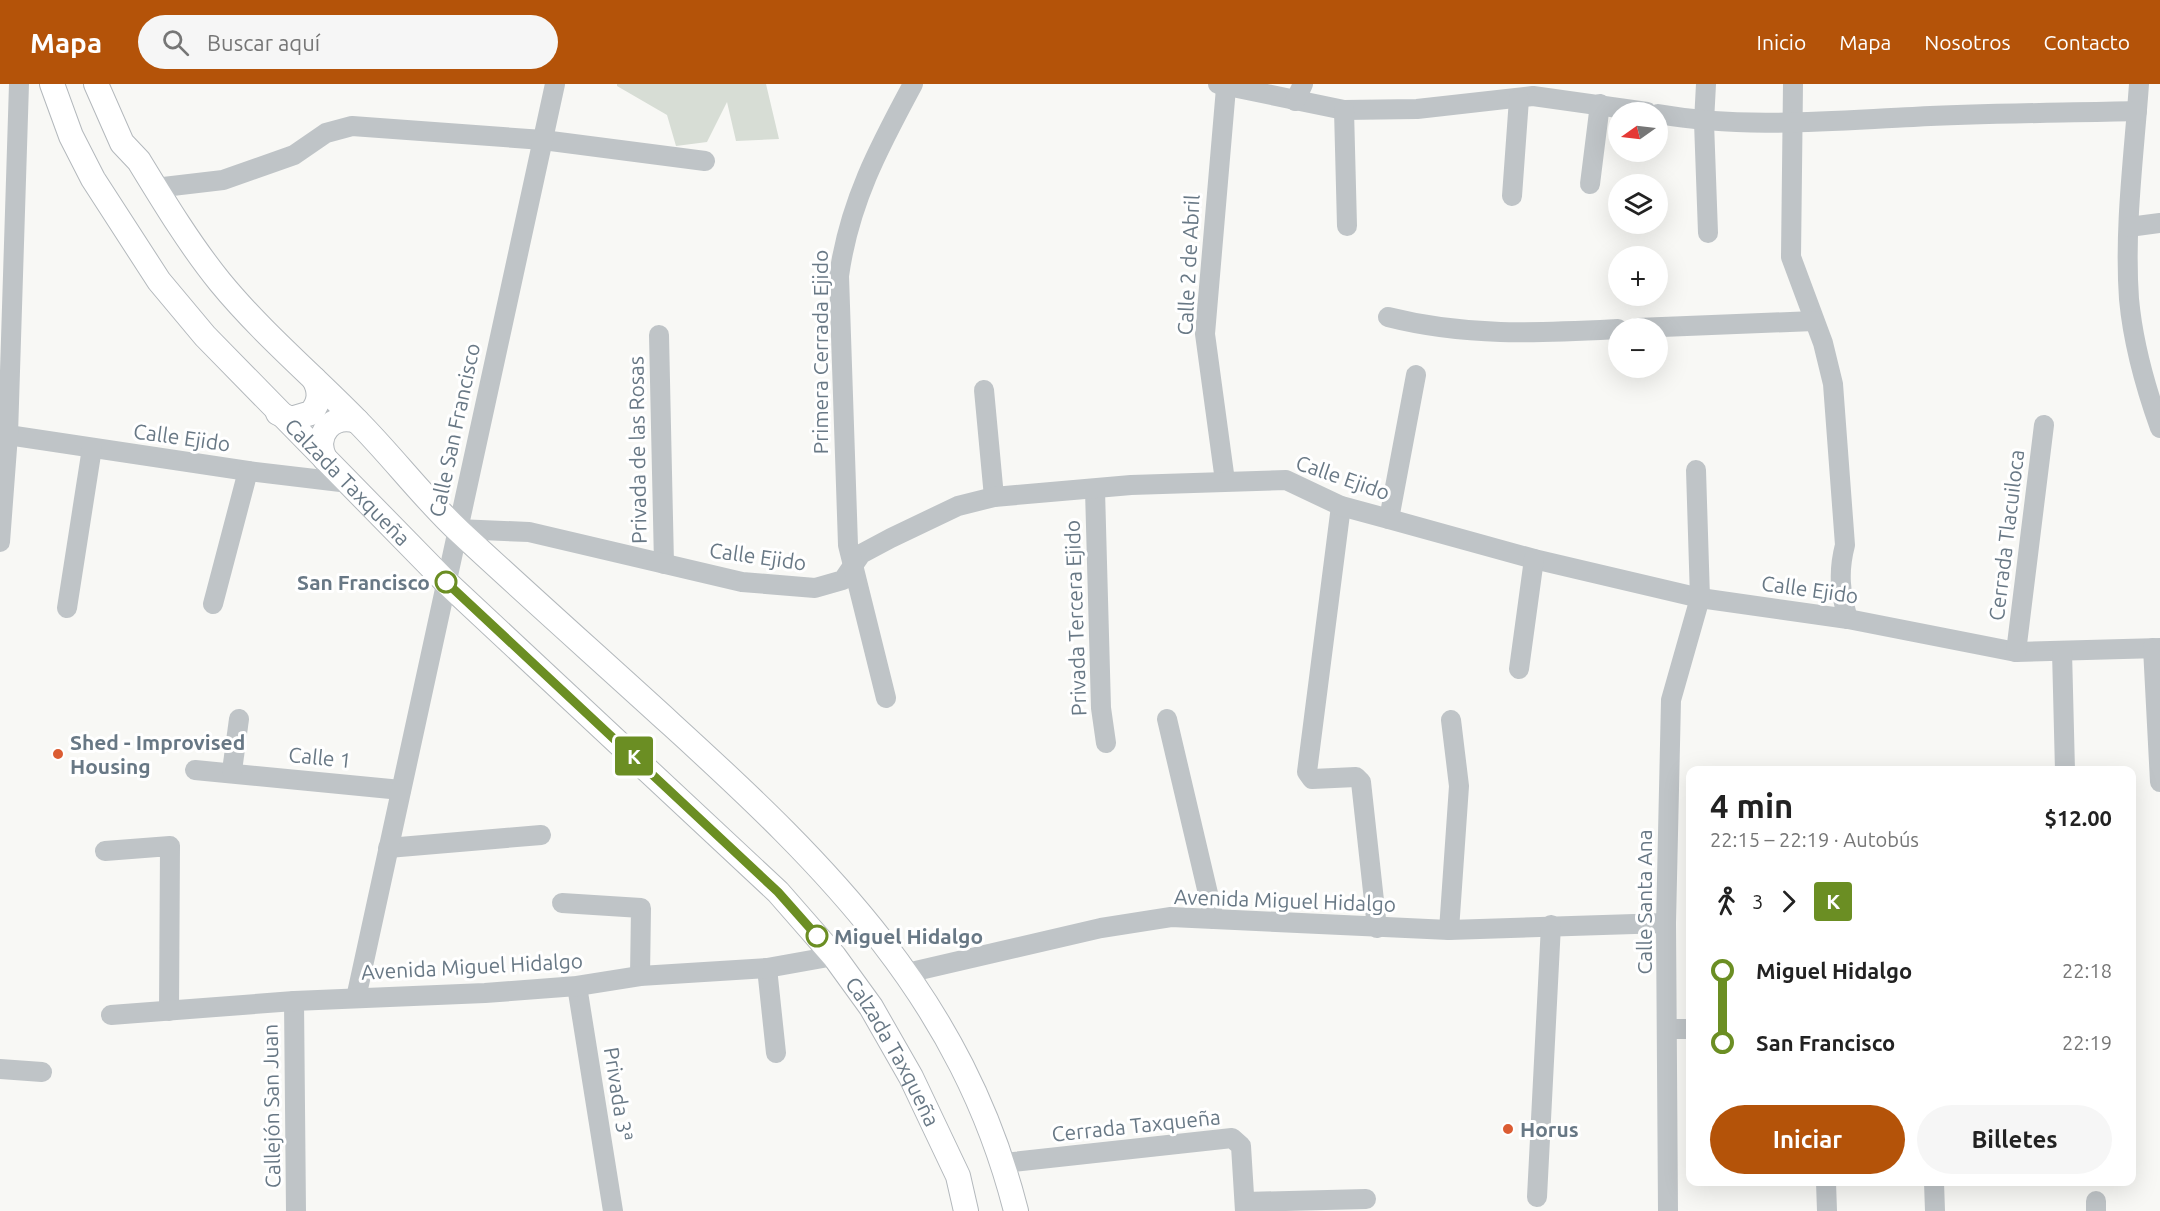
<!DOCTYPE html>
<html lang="es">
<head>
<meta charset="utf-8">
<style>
	:root { --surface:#fff; --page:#f6f6f6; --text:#222; --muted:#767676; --accent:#b45309 }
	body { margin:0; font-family:Ubuntu,sans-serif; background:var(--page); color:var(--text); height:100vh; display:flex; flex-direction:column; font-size:22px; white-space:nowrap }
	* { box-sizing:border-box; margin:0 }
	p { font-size:20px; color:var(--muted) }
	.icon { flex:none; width:33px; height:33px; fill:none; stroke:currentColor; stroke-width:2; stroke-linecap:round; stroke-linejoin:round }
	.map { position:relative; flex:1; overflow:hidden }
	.drawer { position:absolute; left:1686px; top:682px; width:450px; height:420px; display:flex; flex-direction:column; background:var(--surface); border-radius:12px; box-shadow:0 6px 24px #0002 }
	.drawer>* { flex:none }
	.badge { padding:0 12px; border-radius:4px; font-size:21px; line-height:39px }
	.needle { width:39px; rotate:256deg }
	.controls { position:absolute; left:1608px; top:18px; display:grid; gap:12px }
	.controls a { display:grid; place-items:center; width:60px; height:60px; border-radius:50%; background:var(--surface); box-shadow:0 6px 24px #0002; font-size:30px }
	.map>.badge { position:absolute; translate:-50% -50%; box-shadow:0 0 0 3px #fff }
	.legs { display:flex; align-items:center; gap:9px; height:66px; padding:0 24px; font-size:20px }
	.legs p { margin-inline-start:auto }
	.headline { display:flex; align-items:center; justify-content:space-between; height:102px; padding:0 24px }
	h1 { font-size:33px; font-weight:700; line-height:45px }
	.action { display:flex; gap:12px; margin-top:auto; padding:12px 24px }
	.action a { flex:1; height:69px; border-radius:36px; background:var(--accent); color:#fff; font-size:24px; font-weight:700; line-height:69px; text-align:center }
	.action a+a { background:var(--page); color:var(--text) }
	ul { padding:0 24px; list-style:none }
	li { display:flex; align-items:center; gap:21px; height:72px; font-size:22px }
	li i { display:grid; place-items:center; width:9px; height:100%; margin:0 8px; background:currentColor }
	li i::after { content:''; width:15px; height:15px; margin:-8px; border:4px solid; border-radius:50%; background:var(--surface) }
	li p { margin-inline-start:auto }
	li:first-child i { background:linear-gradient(#0000 50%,currentColor 0) }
	li:last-child i { background:linear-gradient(currentColor 50%,#0000 0) }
	header { display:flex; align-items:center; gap:36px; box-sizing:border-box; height:84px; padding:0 30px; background:var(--accent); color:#fff }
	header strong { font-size:28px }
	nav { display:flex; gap:33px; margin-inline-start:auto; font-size:21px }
	.search { width:420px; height:54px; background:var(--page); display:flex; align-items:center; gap:15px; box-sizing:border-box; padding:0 21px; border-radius:33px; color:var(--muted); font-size:22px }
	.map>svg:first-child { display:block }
	.green { fill:#d7ddd5 }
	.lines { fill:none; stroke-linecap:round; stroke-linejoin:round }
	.major-casing { stroke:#b3b8bc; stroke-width:26 }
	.minor { stroke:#bfc4c7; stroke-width:20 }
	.major { stroke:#fff; stroke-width:24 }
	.line-1-casing { stroke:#fff; stroke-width:14 }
	.line-1 { stroke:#6b8e23; stroke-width:9 }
	.stop-1-dot { fill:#fff; stroke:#6b8e23; stroke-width:3 }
	.poi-dot { fill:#db5c32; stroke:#fff; stroke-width:2 }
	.labels { text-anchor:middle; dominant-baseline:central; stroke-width:6; stroke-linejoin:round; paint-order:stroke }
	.street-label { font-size:21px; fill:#687885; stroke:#fff }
	.stop-label { font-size:21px; font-weight:bold; fill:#687885; stroke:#fff; text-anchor:end }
	.poi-label { font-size:21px; font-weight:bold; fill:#687885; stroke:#fff; text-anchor:start }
</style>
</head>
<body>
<header>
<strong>Mapa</strong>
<div class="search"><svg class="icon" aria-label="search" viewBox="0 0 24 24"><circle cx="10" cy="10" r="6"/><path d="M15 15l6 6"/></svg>Buscar aquí</div>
<nav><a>Inicio</a><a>Mapa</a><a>Nosotros</a><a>Contacto</a></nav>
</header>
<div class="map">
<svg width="2160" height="1127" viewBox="0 0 2160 1127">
	<rect width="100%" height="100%" fill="#f8f8f5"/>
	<g class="green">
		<polygon points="617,0 766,0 779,55 736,57 727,18 707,58 676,62 667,31 617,2"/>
		<polygon points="1690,731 1690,932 1688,932 1688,732"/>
	</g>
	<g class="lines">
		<g class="major-casing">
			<g id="major">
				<path id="s1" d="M52 0 71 52 93 95 159 197 205 252 446 498 778 808 834 872 871 923 911 993 958 1092 966 1127"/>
				<path d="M96 0 122 59 139 77C164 118 190 161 220 198 261 248 312 291 357 337 393 373 424 415 461 449 531 514 602 577 672 641 829 784 962 915 1016 1127"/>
				<path d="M278 329 291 335 311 329C320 318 321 308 314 295"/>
				<path d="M325 375C313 351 332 329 357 337"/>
			</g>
		</g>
		<g class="minor">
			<polyline points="1218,0 1344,26 1417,25 1533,12 1647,28"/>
			<polyline points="1706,0 1704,38 1708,149"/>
			<path d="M1793 0 1791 173 1823 259 1833 300 1845 461C1838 488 1840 508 1848 535"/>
			<path d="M2139 0C2134 71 2124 144 2129 215 2133 259 2145 302 2160 344"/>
			<polyline points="1295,17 1303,0"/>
			<polyline points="1344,26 1347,142"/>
			<path d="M1658 30C1743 45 1827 37 1913 33 1988 29 2062 29 2137 27"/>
			<polyline points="1590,100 1600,20"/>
			<polyline points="155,104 223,96 294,71 326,49 352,42 543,56 705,77"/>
			<polyline points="1512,112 1519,15"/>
			<polyline points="2129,143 2160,139"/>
			<path d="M1388 233C1467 253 1538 249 1618 245"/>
			<polyline points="1637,244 1814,237"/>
			<polyline points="659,251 664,480"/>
			<polyline points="984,306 994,413"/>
			<polyline points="8,351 248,387 349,399"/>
			<polyline points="1225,397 1205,250 1226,4"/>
			<polyline points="1095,406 1101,624 1106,659"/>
			<polyline points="1341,422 1307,688 1312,695 1356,693 1361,698 1377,844"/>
			<polyline points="1389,435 1416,291"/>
			<polyline points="457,445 529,448 742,498 815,504 843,496 861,470 891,454 958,422 994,413 1131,401 1286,396 1341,422 1389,435 1534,475 1700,514 1848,535 2016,568 2160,564"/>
			<polyline points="0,458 8,351 19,0"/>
			<polyline points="213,520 248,387"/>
			<polyline points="67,524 92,364"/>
			<polyline points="2153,564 2160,698"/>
			<polyline points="2062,567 2065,687"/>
			<polyline points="2016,568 2044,341"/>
			<polyline points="1519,585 1534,475"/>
			<path d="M886 614 848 461 839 192C849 119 879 63 913 0"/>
			<polyline points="1167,635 1214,835"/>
			<polyline points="195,686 401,706"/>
			<polyline points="232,687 239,635"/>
			<polyline points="388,764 541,751"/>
			<polyline points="105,767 170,762 169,927"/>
			<polyline points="562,819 641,824 640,892"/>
			<polyline points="1449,846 1459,702 1451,636"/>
			<polyline points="767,884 776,969"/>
			<polyline points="907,889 1101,844 1171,833 1449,846 1666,839"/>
			<polyline points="577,902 613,1127"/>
			<polyline points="356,914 555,0"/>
			<polyline points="294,917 296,1127"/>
			<polyline points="111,931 294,917 485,909 577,902 640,892 767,884 834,872"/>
			<polyline points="1668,945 1690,945"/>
			<polyline points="0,985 42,988"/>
			<polyline points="1004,1079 1232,1054 1241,1062 1245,1127"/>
			<polyline points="1826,1098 1827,1127"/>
			<polyline points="1934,1098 1935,1127"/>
			<polyline points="1537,1113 1551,841"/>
			<polyline points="2096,1117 2096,1127"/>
			<polyline points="1245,1118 1366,1115"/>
			<polyline points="1668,1127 1666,839 1671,616 1700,514 1696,386"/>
		</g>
		<use href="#major" class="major"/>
	</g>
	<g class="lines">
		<g class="line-1-casing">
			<polyline id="line-1" points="446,498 778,808 817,852"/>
		</g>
		<use href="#line-1" class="line-1"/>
	</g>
	<g class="stop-1-dot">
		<circle cx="446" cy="498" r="10"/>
		<circle cx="817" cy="852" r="10"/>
	</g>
	<g class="poi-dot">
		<circle cx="58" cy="670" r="6"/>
		<circle cx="1508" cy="1045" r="6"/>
	</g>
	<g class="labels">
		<g class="street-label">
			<text transform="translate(1188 181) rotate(-87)">Calle 2 de Abril</text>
			<text transform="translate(820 268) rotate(-90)">Primera Cerrada Ejido</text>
			<text transform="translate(454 346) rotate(-78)">Calle San Francisco</text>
			<text transform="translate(182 353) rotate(8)">Calle Ejido</text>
			<text transform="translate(637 366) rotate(-91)">Privada de las Rosas</text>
			<text transform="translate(1343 393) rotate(19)">Calle Ejido</text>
			<text stroke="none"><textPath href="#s1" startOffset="501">Calzada Taxqueña</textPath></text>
			<text transform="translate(2006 451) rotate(-83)">Cerrada Tlacuiloca</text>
			<text transform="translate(758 472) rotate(8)">Calle Ejido</text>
			<text transform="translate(1810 505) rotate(8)">Calle Ejido</text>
			<text transform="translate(1075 534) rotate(-92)">Privada Tercera Ejido</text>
			<text transform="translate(320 673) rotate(6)">Calle 1</text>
			<text transform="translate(1285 816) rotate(2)">Avenida Miguel Hidalgo</text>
			<text transform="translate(1644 818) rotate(-90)">Calle Santa Ana</text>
			<text transform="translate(472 882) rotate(-3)">Avenida Miguel Hidalgo</text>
			<text stroke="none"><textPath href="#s1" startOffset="1293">Calzada Taxqueña</textPath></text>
			<text transform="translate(619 1010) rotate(81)">Privada 3ª</text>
			<text transform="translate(271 1022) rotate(-91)">Callejón San Juan</text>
			<text transform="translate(1136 1041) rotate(-6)">Cerrada Taxqueña</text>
		</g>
		<g class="stop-label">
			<text x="430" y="498">San Francisco</text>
			<text x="834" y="852" text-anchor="start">Miguel Hidalgo</text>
		</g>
		<g class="poi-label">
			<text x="70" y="658">Shed - Improvised<tspan x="70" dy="24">Housing</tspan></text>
			<text x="1520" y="1045">Horus</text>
		</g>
	</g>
</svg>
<div class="controls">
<a><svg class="needle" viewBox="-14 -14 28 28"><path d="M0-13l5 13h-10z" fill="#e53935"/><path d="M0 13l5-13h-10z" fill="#767676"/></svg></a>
<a><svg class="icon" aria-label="layers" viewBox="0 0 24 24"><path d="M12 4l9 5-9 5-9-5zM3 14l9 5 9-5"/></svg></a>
<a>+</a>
<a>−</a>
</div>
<b class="badge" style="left:634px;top:672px;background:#6b8e23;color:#fff">K</b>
<section class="drawer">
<div class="headline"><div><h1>4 min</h1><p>22:15 – 22:19 · Autobús</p></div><b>$12.00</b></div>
<div class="legs"><svg class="icon" aria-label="walk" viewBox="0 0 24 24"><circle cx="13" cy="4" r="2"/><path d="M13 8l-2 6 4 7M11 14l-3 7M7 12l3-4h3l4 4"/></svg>3<svg class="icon" aria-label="forward" viewBox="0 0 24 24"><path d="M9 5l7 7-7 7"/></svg><b class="badge" style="background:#6b8e23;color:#fff">K</b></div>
<ul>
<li><i style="color:#6b8e23"></i><b>Miguel Hidalgo</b><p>22:18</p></li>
<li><i style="color:#6b8e23"></i><b>San Francisco</b><p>22:19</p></li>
</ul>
<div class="action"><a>Iniciar</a><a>Billetes</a></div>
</section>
</div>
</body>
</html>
